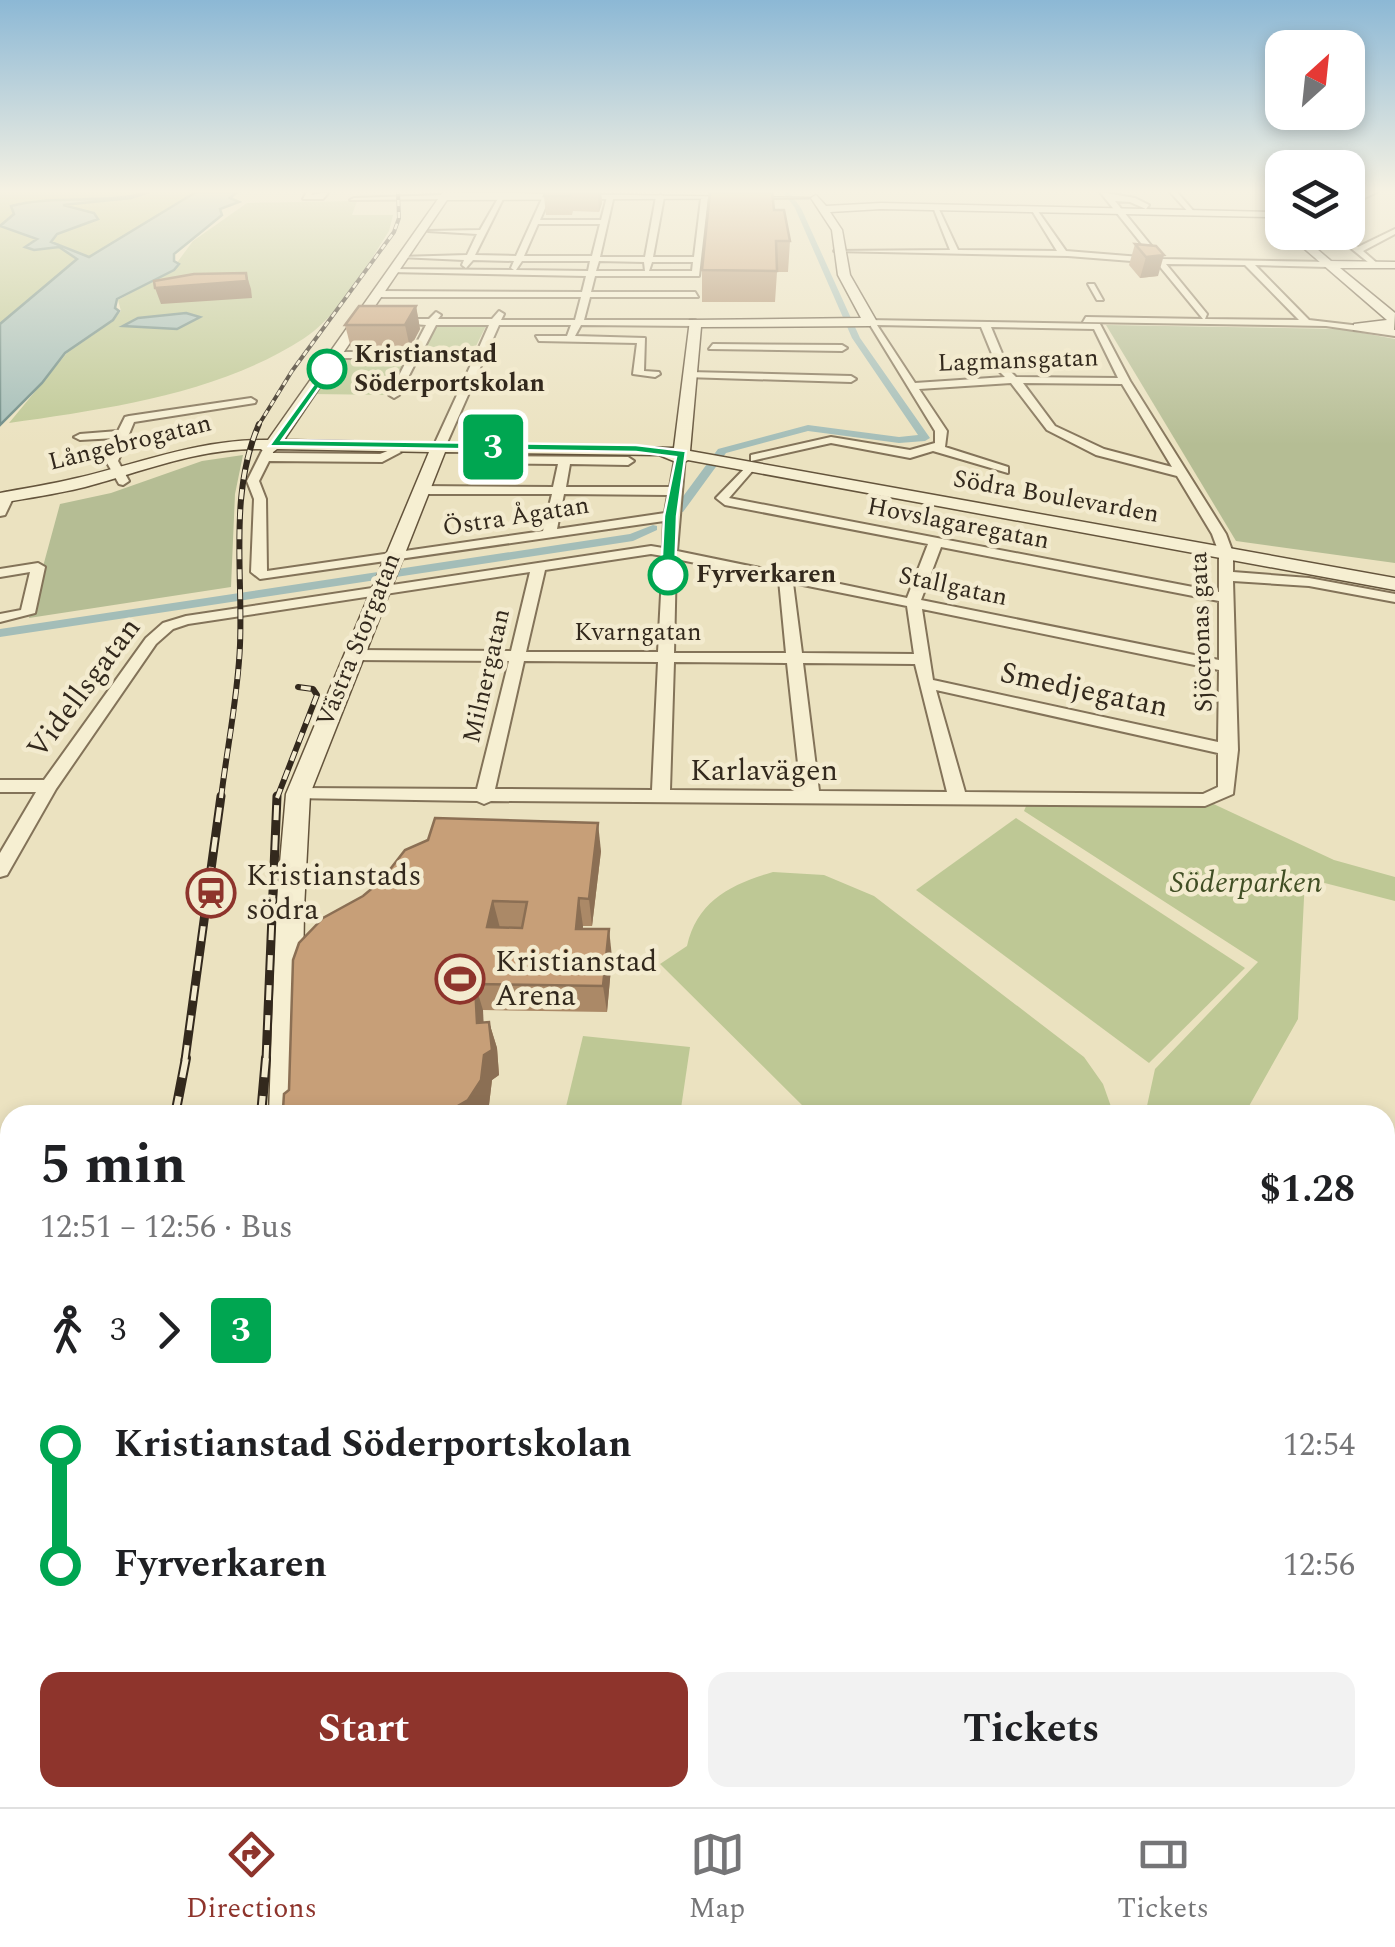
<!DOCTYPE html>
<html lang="en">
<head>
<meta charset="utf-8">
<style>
	:root { --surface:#fff; --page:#f2f2f2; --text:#202124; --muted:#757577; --line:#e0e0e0; --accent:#8e342c }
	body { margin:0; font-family:Spectral,serif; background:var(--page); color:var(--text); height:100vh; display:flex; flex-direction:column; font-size:38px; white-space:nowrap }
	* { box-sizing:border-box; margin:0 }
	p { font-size:32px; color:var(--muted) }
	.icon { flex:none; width:55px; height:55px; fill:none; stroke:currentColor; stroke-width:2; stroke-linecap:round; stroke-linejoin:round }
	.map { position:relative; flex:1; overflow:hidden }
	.drawer { position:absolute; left:0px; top:1105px; width:1395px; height:702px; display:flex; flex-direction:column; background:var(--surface); border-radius:30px 30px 0 0; box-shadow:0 5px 15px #0003 }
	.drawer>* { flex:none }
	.badge { padding:0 20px; border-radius:8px; font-size:35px; line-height:65px }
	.needle { width:65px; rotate:27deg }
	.buttons { position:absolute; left:1265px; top:30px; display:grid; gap:20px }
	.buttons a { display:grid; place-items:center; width:100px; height:100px; border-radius:20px; background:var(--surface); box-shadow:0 5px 15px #0003; font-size:50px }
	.map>.badge { position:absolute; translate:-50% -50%; box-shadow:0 0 0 5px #fff }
	.legs { display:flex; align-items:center; gap:15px; height:110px; padding:0 40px; font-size:32px }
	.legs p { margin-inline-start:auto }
	.summary { display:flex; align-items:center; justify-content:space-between; height:170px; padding:0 40px }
	h1 { font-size:55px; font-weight:700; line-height:75px }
	.cta { display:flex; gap:20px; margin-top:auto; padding:20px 40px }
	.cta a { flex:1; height:115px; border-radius:20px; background:var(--accent); color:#fff; font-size:40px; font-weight:700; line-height:115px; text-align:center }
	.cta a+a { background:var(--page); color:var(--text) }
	ul { padding:0 40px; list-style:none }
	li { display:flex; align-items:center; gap:35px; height:120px; font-size:38px }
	li i { display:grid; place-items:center; width:15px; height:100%; margin:0 12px; background:currentColor }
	li i::after { content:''; width:25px; height:25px; margin:-12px; border:8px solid; border-radius:50%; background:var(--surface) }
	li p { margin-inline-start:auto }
	li:first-child i { background:linear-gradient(#0000 50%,currentColor 0) }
	li:last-child i { background:linear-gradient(currentColor 50%,#0000 0) }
	.tab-bar { display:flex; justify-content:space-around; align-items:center; height:140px; border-top:2px solid var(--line); background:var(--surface); font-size:28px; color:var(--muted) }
	.tab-bar a { display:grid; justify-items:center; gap:5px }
	.tab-bar .current { color:var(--accent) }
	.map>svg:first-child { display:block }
	.green { fill:#bec895 }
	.cemetery { fill:#b5bd94 }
	.water { fill:#a3bdb8; stroke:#6b8a85; stroke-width:2.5 }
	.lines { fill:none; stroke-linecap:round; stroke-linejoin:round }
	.canal { fill:#a3bdb8; fill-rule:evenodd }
	.street-casing { stroke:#837359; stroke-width:4 }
	.secondary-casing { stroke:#64543c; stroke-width:3 }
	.street { fill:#f6efd2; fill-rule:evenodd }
	.secondary { fill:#f6efd2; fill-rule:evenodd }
	.rail-far4-casing { stroke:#33291d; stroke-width:4 }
	.rail-far3-casing { stroke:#33291d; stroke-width:6 }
	.rail-far2-casing { stroke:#33291d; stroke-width:9 }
	.rail-far1-casing { stroke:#33291d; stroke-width:10 }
	.rail-casing { stroke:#33291d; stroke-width:11 }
	.rail-far4 { stroke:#f3ebcf; stroke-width:2.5; stroke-dasharray:6; stroke-linecap:butt }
	.rail-far3 { stroke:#f3ebcf; stroke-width:4; stroke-dasharray:10; stroke-linecap:butt }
	.rail-far2 { stroke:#f3ebcf; stroke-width:5; stroke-dasharray:15; stroke-linecap:butt }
	.rail-far1 { stroke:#f3ebcf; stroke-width:6; stroke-dasharray:19; stroke-linecap:butt }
	.rail { stroke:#f3ebcf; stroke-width:8; stroke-dasharray:24; stroke-linecap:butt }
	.wall { fill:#ab8967 }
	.shaded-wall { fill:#8b6f54 }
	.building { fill:#c79f78; stroke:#8b6f54; stroke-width:2.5; fill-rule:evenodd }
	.line-1 { fill:#00a651; stroke:#fff; stroke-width:2.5 }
	.stop-1-dot { fill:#fff; stroke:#00a651; stroke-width:5 }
	.labels { text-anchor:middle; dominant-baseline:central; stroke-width:9; stroke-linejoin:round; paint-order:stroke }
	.far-stop-label { font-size:25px; font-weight:bold; fill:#33291d; stroke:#f3ebcf; text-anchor:start }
	.far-street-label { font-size:25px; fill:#33291d; stroke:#f3ebcf }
	.street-label { font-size:30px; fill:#33291d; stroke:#f3ebcf }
	.poi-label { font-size:30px; fill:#33291d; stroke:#f3ebcf; text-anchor:start }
	.park-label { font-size:30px; font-style:italic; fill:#404e24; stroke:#f3ebcf }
</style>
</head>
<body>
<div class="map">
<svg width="1395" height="1807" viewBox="0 0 1395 1807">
	<rect width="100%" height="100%" fill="#ebe2c0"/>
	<g class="green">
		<polygon points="0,192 213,192 0,348"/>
		<path d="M357 201 352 215H393L389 231C366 267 340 315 303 339 218 394 106 409 9 423L67 353 113 321 121 311 118 300 170 272 193 241 247 203Z"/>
		<polygon points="438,324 487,324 473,352 423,352"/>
		<polygon points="337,355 415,355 394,395 310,394"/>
		<polygon points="1029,799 1205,800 1334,860 1395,877 1395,901 1305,878 1298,1019 1244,1115 1145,1115 1155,1069 1258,962 1024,811"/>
		<polygon points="1016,818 1245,968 1149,1063 916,890"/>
		<path d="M773 872 824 875 874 896 1084 1057 1103 1084 1114 1115H812L660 964 687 946C697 901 731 884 773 872Z"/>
		<polygon points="583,1036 690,1047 680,1115 564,1115"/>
		<polygon points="1385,1297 1395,1297 1395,1807 1244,1807 1244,1798 1385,1798"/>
		<polygon points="640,1798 1219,1798 1222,1807 641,1807"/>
	</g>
	<g class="cemetery">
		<polygon points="1106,325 1341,329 1395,339 1395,563 1236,541"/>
		<polygon points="243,455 235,494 231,587 29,618 60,504 111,493 202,461"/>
	</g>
	<g class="water">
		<path d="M149 192 131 198 63 205 94 213 98 219 57 234 51 242 89 257 196 192H237L230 198 239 202 220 209 222 215 174 254V261L179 264 174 270 117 299 115 308 119 311 113 320 65 353 42 383 0 425V324L77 259 59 247 34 250 25 247 37 239 0 226 14 214 11 206C56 194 104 205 149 192Z"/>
		<polygon points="186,313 200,317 177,329 123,326 138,318"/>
	</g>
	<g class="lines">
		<g class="canal">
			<polygon points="783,192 789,192 801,208 860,338 930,438 925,441 899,443 808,431 726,453 683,512 675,512 673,510 718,449 808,425 899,437 918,435 852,338 795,208"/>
			<polygon points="653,525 657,526 657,530 633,541 0,637 0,629 630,534"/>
		</g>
		<g class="street-casing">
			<g id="street">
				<polygon points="307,192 313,192 311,195 329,192 323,199 303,199"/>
				<path d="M545 192H552L540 220H601L607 197 614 195 600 257H645L656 197 660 195 664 197 653 257H694L701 199 708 197 699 276H595L591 292H695L698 297H590L584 320H695L700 323 695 326 581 325 575 336 645 338 644 371 659 372 660 374 655 377 633 374 637 343 539 341 536 336H567L571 325H499L446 445 436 447 434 445 474 358H418L399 395 394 398 389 395 408 358H337L332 355 337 352H412L426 325 387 322 392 319H429L436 312 441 315 438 319H492L499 311 504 314 501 320H575L581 297H377L373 294 377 291 582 292 586 276 389 272 393 269 514 270 511 268 514 261 473 260 466 268 462 265 464 260 400 257 467 255 477 234 428 231 480 230 500 195 504 197 475 255 516 256ZM538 224H600L592 256H524ZM522 261H590L588 271 516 270ZM599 261 644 262 645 271H596ZM652 262H693L692 271H649ZM436 325H489L477 352H422Z"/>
				<path d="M1100 192 1135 198 1149 205 1146 209 1130 202 1115 201 1162 259 1331 262 1328 267 1255 265 1309 320 1395 330V336L1326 326 1083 322 1086 317 1203 319 1157 263 1068 256 834 251 950 250 933 207 937 205 958 250 1057 251 1031 209 1035 207 1066 251 1153 258ZM1166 264 1245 265 1299 320 1205 319 1207 314Z"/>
				<polygon points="1170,192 1177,192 1196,214 1190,214"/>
				<polygon points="1368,192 1377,192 1348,206 1348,201"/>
				<polygon points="443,195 446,199 350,200 354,198"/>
				<polygon points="1268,212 1282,212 1282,216 1265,216"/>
				<polygon points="1395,229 1395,234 1363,251 1378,264 1374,267 1331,232 1340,232 1358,247"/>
				<polygon points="1088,284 1094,284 1103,300 1097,300"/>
				<path d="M867 320 1100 324 1130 381 1226 534 1233 553V572L1309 578 1395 594V602L1309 586 1233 581 1238 750 1233 794 1205 806 491 801 484 804 477 801 292 798 289 794 292 790 298 788 477 789 509 661 354 660 346 655 354 650 511 651 530 572 188 624 173 629 156 644 56 789 7 875 0 877V853L36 792H0V780H44L146 638 163 623 186 616 651 546 663 548 664 521 260 579 251 572 254 499 247 481 262 451 268 447 272 448 273 453 380 454 395 448 401 452 382 462 269 461 259 481 266 499 267 571 543 531 552 494H421L415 490 421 486 553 487 558 464 478 463 480 453 486 449 492 453 490 456 628 457 634 461 628 465 570 464 566 487H670L675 459 685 456 677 551 779 572 785 570 792 574 907 598 928 544 725 505 716 498 749 464 755 468 729 498 1219 592V553L1212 534 1177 476 1096 455 1047 430 1011 383 919 389 947 431 945 447 1008 467V473L933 451 910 458 831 443 751 461V455L831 437 910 450 935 443V431ZM877 325 981 327 999 371 1005 377 915 383ZM991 327 1094 329 1118 378 1016 377 1009 370ZM1023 383 1122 384 1172 467 1104 449 1055 426ZM564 494 668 495 665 513 557 529ZM941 547 1219 601V660L921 600ZM651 554 663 556 658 652H526L545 570ZM676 559 779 580 786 653H674ZM793 583 907 606 914 654 802 653ZM922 609 1219 670 1218 742 933 680ZM524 661 658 662 652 790 495 789ZM674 662 787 663 801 791 670 790ZM803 663 915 664 947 792 819 791ZM936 690 1218 753V787L1203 794 965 792Z"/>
				<polygon points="713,344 842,345 847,348 842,351 709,349"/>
				<polygon points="689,372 851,376 856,379 851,382 685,377 685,373"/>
				<polygon points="251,398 256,401 255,403 134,422 118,461 129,481 123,485 119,484 106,461 116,438 80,440 74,437 80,434 118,431 125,417 129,416"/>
				<polygon points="8,492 14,496 5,515 0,516 0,499"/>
				<polygon points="38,563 45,567 35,613 0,622 0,614 21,610 30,572 0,577 0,569"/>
				<polygon points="172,1798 208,1798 207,1807 171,1807"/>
			</g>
		</g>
		<g class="secondary-casing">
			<g id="secondary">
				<path d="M443 192 809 198 447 200 284 440 674 448 690 320 861 318 838 275 832 230 811 198 816 195 826 206 881 203 1272 212 1268 217 881 209 830 212 842 230 850 275 877 322 870 326 701 327 690 451 1395 578V590L688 460 681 464 659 455 445 452 310 794 304 909 301 1115H269L276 909 286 794 429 452 277 449 268 456 261 449C199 448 144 471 85 487 57 494 28 498 0 503V493C26 488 52 484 77 478 142 463 200 439 268 440Z"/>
				<polygon points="1285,232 1297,232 1331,261 1395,262 1395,268 1340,268 1395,313 1394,330 1354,330 1354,324 1387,320"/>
				<polygon points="1385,1259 1395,1260 1395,1296 1385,1295"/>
			</g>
		</g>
		<use href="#street" class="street"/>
		<use href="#secondary" class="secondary"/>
		<g class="rail-far4-casing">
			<polyline id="rail-far4" points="258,426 292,371 394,232 399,218 398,192"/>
		</g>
		<g class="rail-far3-casing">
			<g id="rail-far3">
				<path d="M221 798C227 748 238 696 240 645 243 571 229 493 259 424"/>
				<polyline points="277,798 317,695 313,689 298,687"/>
			</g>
		</g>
		<g class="rail-far2-casing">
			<g id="rail-far2">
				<polyline points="185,1060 221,796"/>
				<polyline points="266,1060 277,796"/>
			</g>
		</g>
		<g class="rail-far1-casing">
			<g id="rail-far1">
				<polyline points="175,1115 186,1058"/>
				<polyline points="261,1115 266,1058"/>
			</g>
		</g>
		<g class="rail-casing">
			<g id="rail">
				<polyline points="9,1807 11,1798"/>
				<polyline points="50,1807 53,1798"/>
			</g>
		</g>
		<use href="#rail-far4" class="rail-far4"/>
		<use href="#rail-far3" class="rail-far3"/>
		<use href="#rail-far2" class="rail-far2"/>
		<use href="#rail-far1" class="rail-far1"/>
		<use href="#rail" class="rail"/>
	</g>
	<g class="wall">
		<polygon points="546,192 601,192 602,203 599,212 573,211 572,215 546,215 544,196"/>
		<polygon points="774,210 790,241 788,272 777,272 775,302 702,302 702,270"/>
		<polygon points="1135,244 1156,246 1158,276 1140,278 1129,265"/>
		<polygon points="416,306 420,329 410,348 351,348 345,325"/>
		<polygon points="601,851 592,926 583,926 583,929 612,957 607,1012 483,1010 483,1023 489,1022 497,1048 499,1075 492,1080 489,1105 289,1090 293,960"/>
	</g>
	<g class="shaded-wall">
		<polygon points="598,192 601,192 602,203 599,212"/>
		<polygon points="1164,255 1158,276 1140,278 1146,257"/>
		<polygon points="246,273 251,289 252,298 161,304 155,288"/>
		<polygon points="416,306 420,329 410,348 405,325"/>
		<polygon points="598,823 601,851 592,926 589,899"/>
		<polygon points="579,898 583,926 580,956 576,929"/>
		<polygon points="493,901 500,928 487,927"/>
		<polygon points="609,929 612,957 607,1012 603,986"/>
		<polygon points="475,984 483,1010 485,1050 477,1023"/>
		<polygon points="489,1022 497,1048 499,1075 492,1080 489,1105 483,1115 432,1115"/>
	</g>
	<g class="building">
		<polygon points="546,192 598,192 571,193 570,196 544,196"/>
		<polygon points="710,192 772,192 774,210 784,210 790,241 776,241 777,271 702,270"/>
		<polygon points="1135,244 1156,246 1164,255 1146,257"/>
		<polygon points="246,273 247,281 155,288 154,281 194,274"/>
		<polygon points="359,306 416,306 405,325 345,325"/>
		<path d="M435 818 598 823 589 899 579 898 576 929H609L603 986 475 984 477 1023 489 1022 492 1050 484 1055 481 1080 468 1100 449 1111 432 1115H286L283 1109 284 1094 289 1090 293 960 299 943 323 918 363 896 381 881 405 850 428 840ZM493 901 527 902 522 928 487 927Z"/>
	</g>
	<linearGradient id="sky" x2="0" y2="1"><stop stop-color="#8cb8d5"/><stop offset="0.43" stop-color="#f6f2e3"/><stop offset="1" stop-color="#f6f2e3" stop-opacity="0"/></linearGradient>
	<rect width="1395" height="445" fill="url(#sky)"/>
	<polygon class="line-1" points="327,366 332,369 282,440 636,445 686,451 677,516 675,575 668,579 661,575 664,516 676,457 636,452 269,446"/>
	<defs>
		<g id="station-ring" transform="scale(2.5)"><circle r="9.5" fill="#f3ebcf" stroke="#8e342c" stroke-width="1.5"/><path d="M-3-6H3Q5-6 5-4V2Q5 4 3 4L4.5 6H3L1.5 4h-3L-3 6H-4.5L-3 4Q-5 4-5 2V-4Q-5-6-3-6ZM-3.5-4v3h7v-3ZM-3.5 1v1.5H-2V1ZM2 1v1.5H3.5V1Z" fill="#8e342c"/></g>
		<g id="stadium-ring" transform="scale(2.5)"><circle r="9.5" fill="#f3ebcf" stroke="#8e342c" stroke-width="1.5"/><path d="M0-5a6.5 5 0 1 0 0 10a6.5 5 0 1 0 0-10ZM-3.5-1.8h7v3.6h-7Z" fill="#8e342c"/></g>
	</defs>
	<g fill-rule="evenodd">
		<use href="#station-ring" x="211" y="893"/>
		<use href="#stadium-ring" x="460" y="979"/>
	</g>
	<g class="stop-1-dot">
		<circle cx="327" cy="369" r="18"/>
		<circle cx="668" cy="575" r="18"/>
	</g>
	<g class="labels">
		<g class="far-stop-label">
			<text x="354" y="355">Kristianstad<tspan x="354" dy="29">Söderportskolan</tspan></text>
			<text x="696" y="575">Fyrverkaren</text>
		</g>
		<g class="far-street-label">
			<text transform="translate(1018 361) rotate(-2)">Lagmansgatan</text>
			<text transform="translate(130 443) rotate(-14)">Långebrogatan</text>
			<text transform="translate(1056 497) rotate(10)">Södra Boulevarden</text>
			<text transform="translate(516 517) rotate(-9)">Östra Ågatan</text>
			<text transform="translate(958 524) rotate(11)">Hovslagaregatan</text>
			<text transform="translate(953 587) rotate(12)">Stallgatan</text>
			<text transform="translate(1202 632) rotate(-92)">Sjöcronas gata</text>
			<text x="638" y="633">Kvarngatan</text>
			<text transform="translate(359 640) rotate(-68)">Västra Storgatan</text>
			<text transform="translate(487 676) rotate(-77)">Milnergatan</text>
		</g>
		<g class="street-label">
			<text transform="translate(84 688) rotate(-53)">Videllsgatan</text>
			<text transform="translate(1084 690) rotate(12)">Smedjegatan</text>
			<text x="764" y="771">Karlavägen</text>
		</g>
		<g class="poi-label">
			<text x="246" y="876">Kristianstads<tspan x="246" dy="34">södra</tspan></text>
			<text x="495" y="962">Kristianstad<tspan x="495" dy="34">Arena</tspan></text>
		</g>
		<g class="park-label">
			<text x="1246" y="883">Söderparken</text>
		</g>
	</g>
</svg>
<div class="buttons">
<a><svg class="needle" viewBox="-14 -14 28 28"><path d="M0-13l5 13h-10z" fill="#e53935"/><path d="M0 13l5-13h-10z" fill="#757577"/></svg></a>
<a><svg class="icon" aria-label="layers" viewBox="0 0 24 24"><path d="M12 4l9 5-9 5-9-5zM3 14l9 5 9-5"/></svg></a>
</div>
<b class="badge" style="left:493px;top:447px;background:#00a651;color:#fff">3</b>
<section class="drawer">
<div class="summary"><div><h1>5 min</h1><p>12:51 – 12:56 · Bus</p></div><b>$1.28</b></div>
<div class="legs"><svg class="icon" aria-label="walk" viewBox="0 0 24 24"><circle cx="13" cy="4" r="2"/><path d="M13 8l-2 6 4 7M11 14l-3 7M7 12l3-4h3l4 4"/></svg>3<svg class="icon" aria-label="forward" viewBox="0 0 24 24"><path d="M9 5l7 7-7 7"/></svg><b class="badge" style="background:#00a651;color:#fff">3</b></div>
<ul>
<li><i style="color:#00a651"></i><b>Kristianstad Söderportskolan</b><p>12:54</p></li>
<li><i style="color:#00a651"></i><b>Fyrverkaren</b><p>12:56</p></li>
</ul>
<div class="cta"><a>Start</a><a>Tickets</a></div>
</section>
</div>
<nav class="tab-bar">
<a class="current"><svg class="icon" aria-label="directions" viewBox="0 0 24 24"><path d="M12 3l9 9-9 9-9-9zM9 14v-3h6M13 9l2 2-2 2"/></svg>Directions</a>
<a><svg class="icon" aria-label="map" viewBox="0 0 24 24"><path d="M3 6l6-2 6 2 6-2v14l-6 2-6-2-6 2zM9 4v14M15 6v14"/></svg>Map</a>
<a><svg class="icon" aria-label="tickets" viewBox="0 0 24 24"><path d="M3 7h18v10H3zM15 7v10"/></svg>Tickets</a>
</nav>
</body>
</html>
